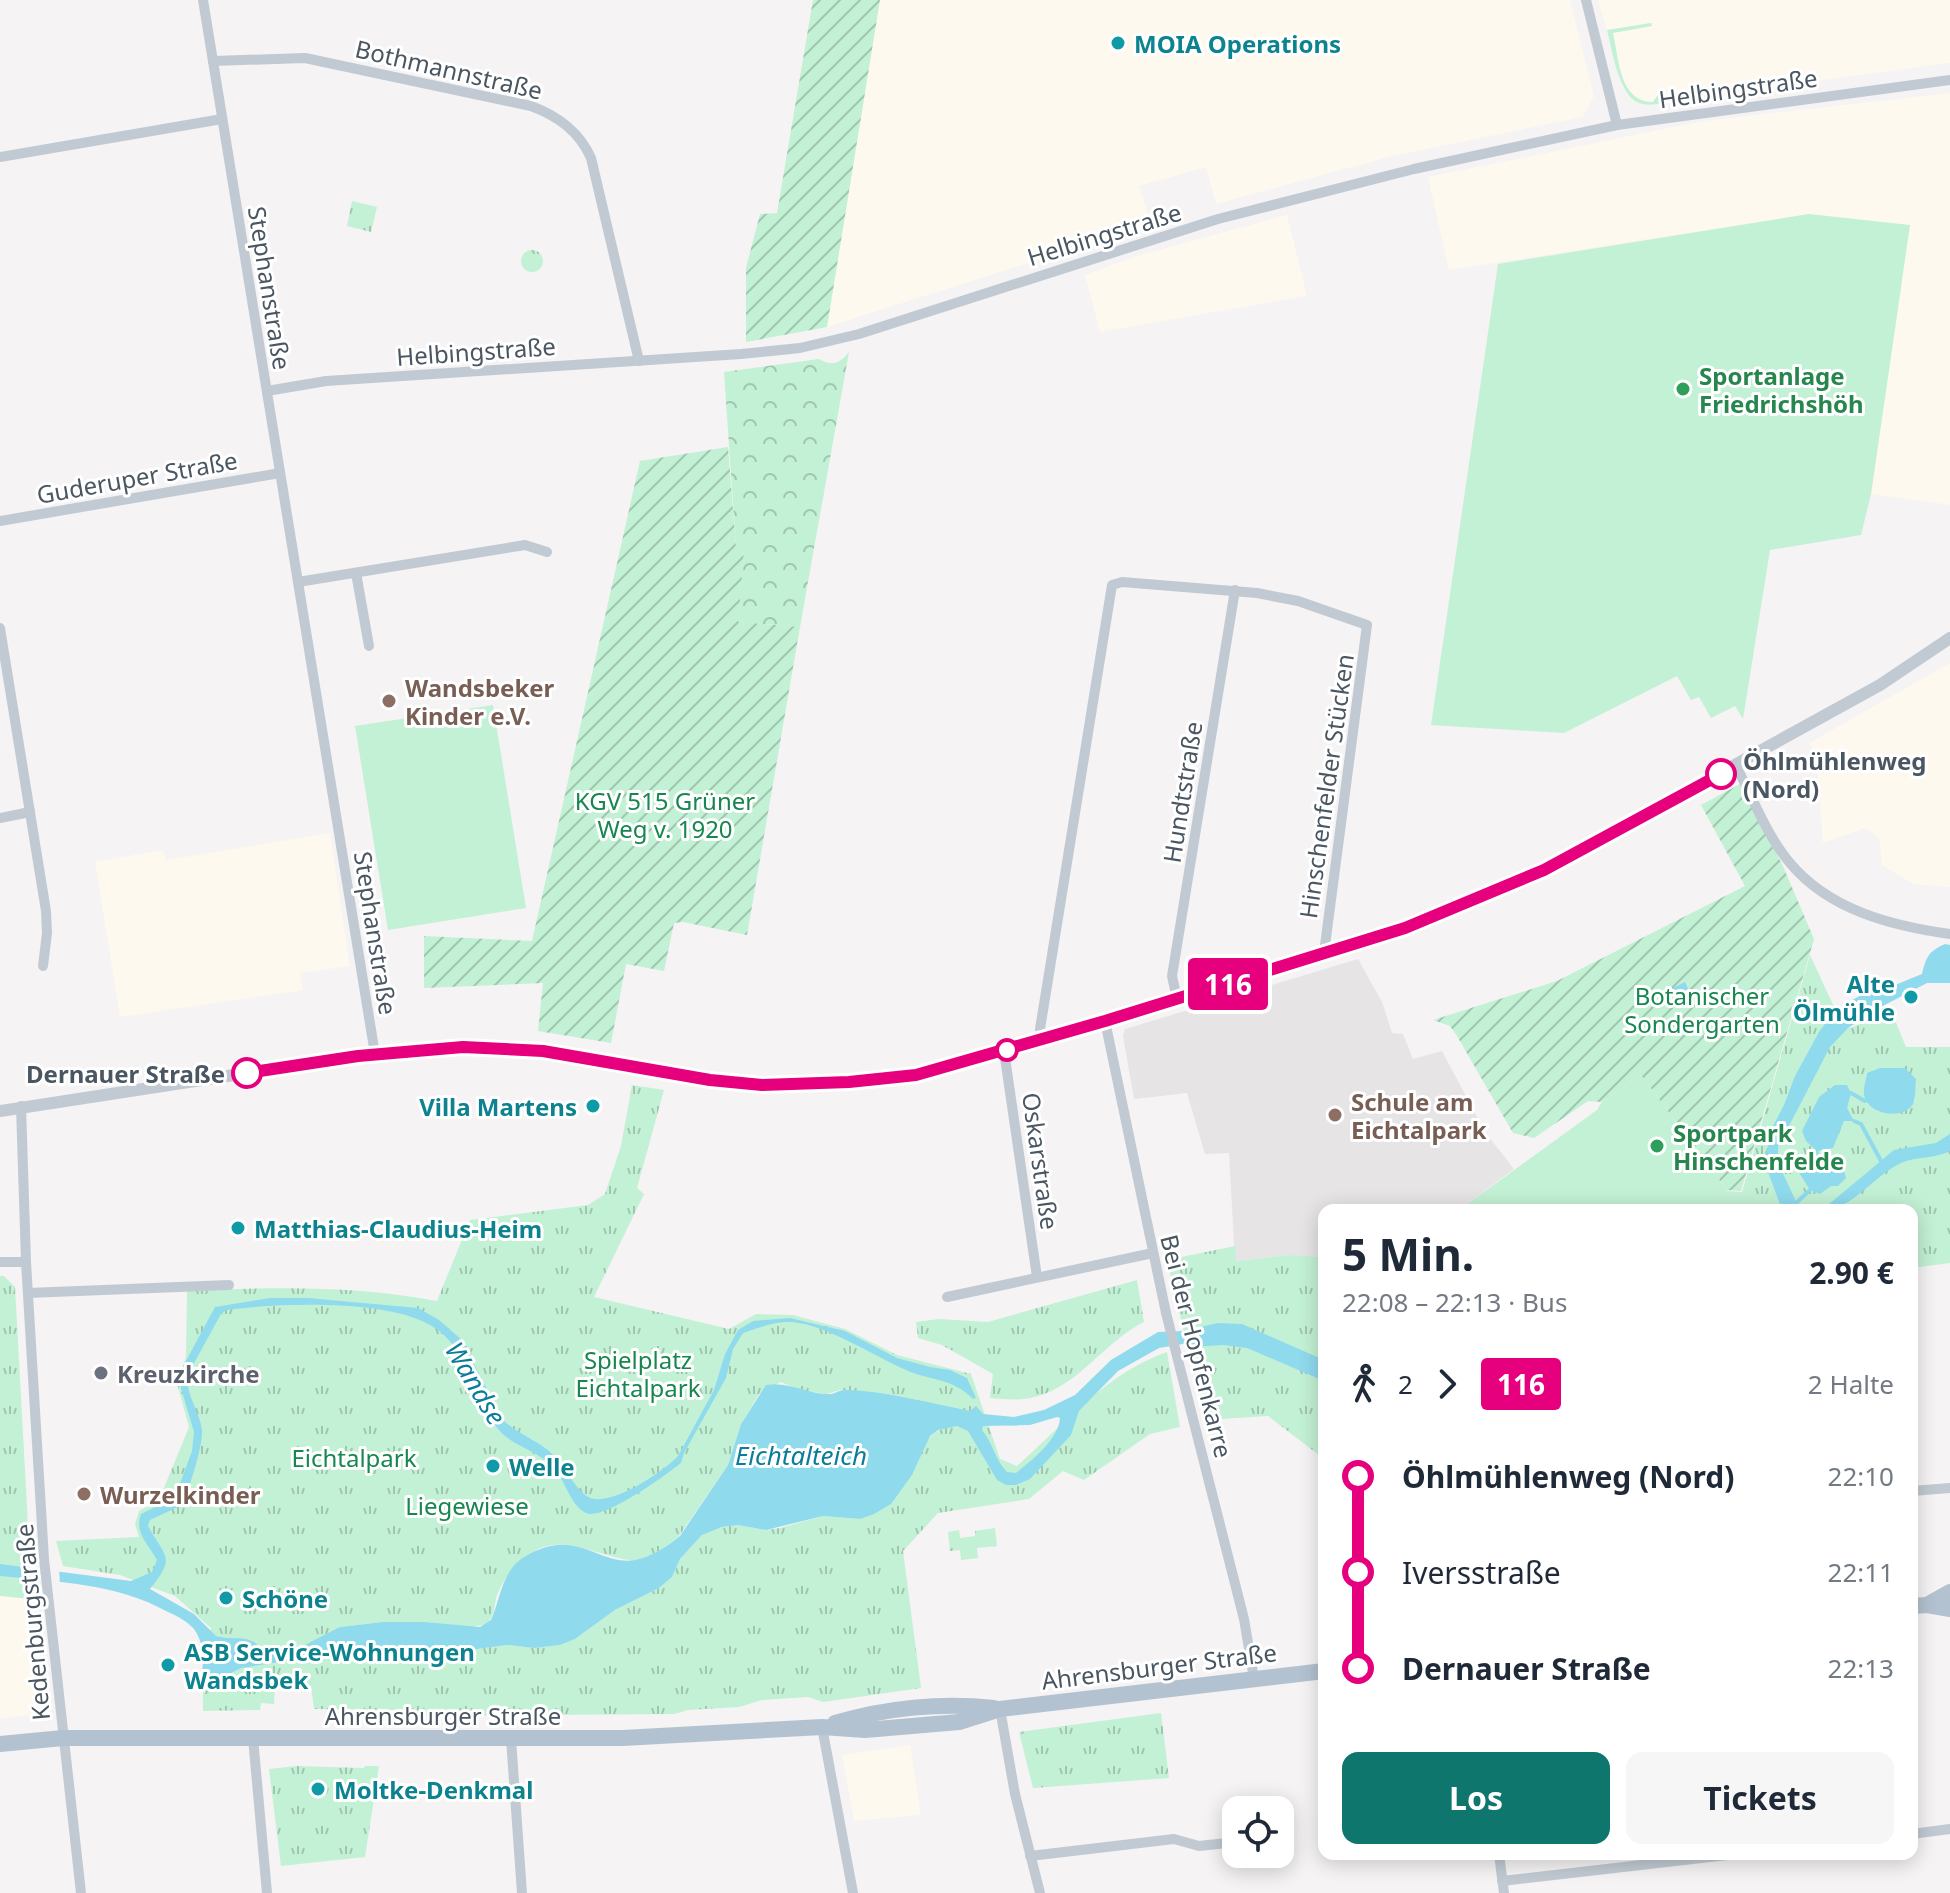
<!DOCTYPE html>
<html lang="de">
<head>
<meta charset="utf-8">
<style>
	:root { --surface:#fff; --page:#f6f6f7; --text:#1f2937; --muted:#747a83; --accent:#0f766e }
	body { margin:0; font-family:"Noto Sans",sans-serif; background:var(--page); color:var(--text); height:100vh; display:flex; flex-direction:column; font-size:30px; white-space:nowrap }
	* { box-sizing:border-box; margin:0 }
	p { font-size:26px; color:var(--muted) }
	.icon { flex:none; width:44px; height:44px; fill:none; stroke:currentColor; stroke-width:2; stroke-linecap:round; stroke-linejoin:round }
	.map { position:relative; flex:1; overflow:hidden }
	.details { position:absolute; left:1318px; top:1204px; width:600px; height:656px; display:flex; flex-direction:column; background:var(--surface); border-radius:16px; box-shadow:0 4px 20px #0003 }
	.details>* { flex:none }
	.badge { padding:0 16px; border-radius:6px; font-size:28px; line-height:52px }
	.fabs { position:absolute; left:1222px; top:1796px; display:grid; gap:16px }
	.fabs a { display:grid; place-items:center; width:72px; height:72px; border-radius:16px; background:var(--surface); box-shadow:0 4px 20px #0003; font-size:40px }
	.map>.badge { position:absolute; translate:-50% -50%; box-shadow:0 0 0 4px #fff }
	.legs { display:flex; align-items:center; gap:12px; height:88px; padding:0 24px; font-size:26px }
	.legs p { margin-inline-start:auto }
	.summary { display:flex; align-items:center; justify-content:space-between; height:136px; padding:0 24px }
	h1 { font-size:44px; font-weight:700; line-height:60px }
	.button { display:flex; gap:16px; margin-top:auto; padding:16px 24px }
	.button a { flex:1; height:92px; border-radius:16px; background:var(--accent); color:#fff; font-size:32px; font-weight:700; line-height:92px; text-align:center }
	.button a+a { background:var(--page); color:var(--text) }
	ul { padding:0 24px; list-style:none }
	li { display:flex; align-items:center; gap:28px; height:96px; font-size:30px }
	li i { display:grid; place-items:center; width:12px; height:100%; margin:0 10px; background:currentColor }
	li i::after { content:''; width:20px; height:20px; margin:-10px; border:6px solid; border-radius:50%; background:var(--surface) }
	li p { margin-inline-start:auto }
	li:first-child i { background:linear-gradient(#0000 50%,currentColor 0) }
	li:last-child i { background:linear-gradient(currentColor 50%,#0000 0) }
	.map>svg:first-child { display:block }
	.commercial { fill:#fdf9ef }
	.education { fill:#e6e4e5 }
	.grass { fill:#c3f1d5 }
	.forest { fill:url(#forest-crowns) }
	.park { fill:url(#park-tufts); fill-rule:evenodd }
	.garden { fill:url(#garden-furrows) }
	.water { fill:#90daee; fill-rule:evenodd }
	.pier { fill:#f5f3f3 }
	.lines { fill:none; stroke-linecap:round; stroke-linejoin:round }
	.stream { stroke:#90daee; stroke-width:4 }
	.minor { stroke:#c1cad2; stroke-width:10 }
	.tertiary { stroke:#c1cad2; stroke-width:12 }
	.primary { stroke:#b3c2d1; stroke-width:16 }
	.line-1-casing { stroke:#fff; stroke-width:18 }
	.line-1 { stroke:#e6007e; stroke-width:12 }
	.culture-dot { fill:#0f9aa8; stroke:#fff; stroke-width:3 }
	.leisure-dot { fill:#2e9e5b; stroke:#fff; stroke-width:3 }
	.education-dot { fill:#8d6e63; stroke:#fff; stroke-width:3 }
	.stop-1-dot { fill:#fff; stroke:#e6007e; stroke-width:4 }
	.worship-dot { fill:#6b7280; stroke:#fff; stroke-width:3 }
	.labels { text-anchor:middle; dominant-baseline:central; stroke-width:6; stroke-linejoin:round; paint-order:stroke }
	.culture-label { font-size:24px; font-weight:bold; fill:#0d838f; stroke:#fff; text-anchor:start }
	.street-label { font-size:24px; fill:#4a5661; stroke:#fff }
	.leisure-label { font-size:24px; font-weight:bold; fill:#27864d; stroke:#fff; text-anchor:start }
	.education-label { font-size:24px; font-weight:bold; fill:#785e54; stroke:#fff; text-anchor:start }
	.stop-label { font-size:24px; font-weight:bold; fill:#4a5661; stroke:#fff; text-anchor:start }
	.park-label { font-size:24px; fill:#17864f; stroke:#fff }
	.worship-label { font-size:24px; font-weight:bold; fill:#5b616d; stroke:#fff; text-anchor:start }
	.water-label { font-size:26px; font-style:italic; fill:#0c7c9b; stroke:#fff }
</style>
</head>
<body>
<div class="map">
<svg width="1950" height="1893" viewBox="0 0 1950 1893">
	<defs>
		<pattern id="forest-crowns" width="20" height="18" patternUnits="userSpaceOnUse" patternTransform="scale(2)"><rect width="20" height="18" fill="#c3f1d5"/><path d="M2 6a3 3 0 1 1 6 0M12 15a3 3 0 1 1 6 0" fill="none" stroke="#a0c6b0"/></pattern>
		<pattern id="park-tufts" width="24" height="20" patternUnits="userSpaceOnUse" patternTransform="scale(2)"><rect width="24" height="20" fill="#c3f1d5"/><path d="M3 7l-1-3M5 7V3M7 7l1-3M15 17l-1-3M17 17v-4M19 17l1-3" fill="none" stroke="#a0c6b0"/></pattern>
		<pattern id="garden-furrows" width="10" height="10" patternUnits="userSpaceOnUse" patternTransform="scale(2)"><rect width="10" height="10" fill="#c3f1d5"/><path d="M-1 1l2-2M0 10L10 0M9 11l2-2" fill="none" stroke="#a0c6b0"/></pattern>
	</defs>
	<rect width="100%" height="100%" fill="#f5f3f3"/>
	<g class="commercial">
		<polygon points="880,0 1570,0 1594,96 1583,117 1392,156 1216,204 1206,167 1139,186 1151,224 827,327"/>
		<polygon points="1598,0 1950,0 1950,63 1643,104 1633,101 1623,88"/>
		<polygon points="1950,93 1950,505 1871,494 1902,284 1809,214 1449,270 1428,177 1703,121"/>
		<polygon points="1287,215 1307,296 1100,332 1085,275 1137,256"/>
		<polygon points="1950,663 1950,887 1913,884 1882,865 1879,838 1865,828 1823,843 1816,756 1809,743"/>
		<polygon points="330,833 350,966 300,973 303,990 120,1017 95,862 163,850 166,860"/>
		<polygon points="0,1596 32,1599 46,1707 29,1715 0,1719"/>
		<polygon points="910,1745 921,1815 854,1821 842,1755"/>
	</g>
	<polygon class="education" points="1358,959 1382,1002 1392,1033 1403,1034 1413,1059 1442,1051 1485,1132 1514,1169 1459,1210 1324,1210 1324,1257 1290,1255 1235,1261 1229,1153 1205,1154 1187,1093 1134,1099 1123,1036 1125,1029"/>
	<g class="grass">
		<path d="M1651 23 1652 26 1613 33C1619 58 1619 102 1653 102L1659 93H1663L1664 103C1656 104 1647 106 1639 103 1619 96 1612 50 1607 30Z"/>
		<polygon points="1809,214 1910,225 1871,494 1861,535 1770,550 1743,719 1735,706 1711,718 1699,697 1691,700 1677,676 1564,733 1431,725 1498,264"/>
		<polygon points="493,705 526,908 388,930 355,726"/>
		<polygon points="1641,1075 1727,1190 1722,1210 1459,1210 1597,1110 1602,1102"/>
	</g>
	<path class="forest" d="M849 352 800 627 737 622 744 551 736 548 724 372 819 359C832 367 840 363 849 352Z"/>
	<g class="park">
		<polygon points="352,201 377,207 371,232 347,226"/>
		<circle cx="532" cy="261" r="11"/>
		<path d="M1810 955 1834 1007 1851 1028 1890 1008 1906 1047H1950V1263L1912 1268V1210H1722L1725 1191 1742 1192ZM1867 1073 1915 1091V1101L1864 1091ZM1806 1161 1843 1167 1810 1190 1805 1178Z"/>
		<path d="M632 1085 664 1090 637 1188 644 1194 594 1297 729 1329 756 1314 793 1315 845 1329 897 1355 971 1374 1000 1459 1017 1466C1063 1425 1108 1372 1167 1352L1180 1427 1150 1434 1084 1480 1063 1471 1029 1499 938 1513 903 1551 921 1688 823 1702 808 1697 762 1700 739 1707 688 1710 674 1714 425 1716 395 1710 314 1709 311 1686 275 1684 274 1704 261 1703 260 1710 203 1711V1683L211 1628 175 1596 120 1575 63 1566 56 1541 139 1537 135 1524 139 1511 159 1500 189 1427 177 1383 186 1357 187 1291C272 1287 354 1285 437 1301L470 1220 588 1205 605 1194 621 1146ZM781 1382 799 1390 827 1394 840 1390 914 1399 957 1409 948 1427C919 1435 925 1454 912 1474 904 1486 872 1508 860 1519L823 1516 780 1528 766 1530 738 1525 722 1527 702 1535 680 1559 672 1577 659 1588 615 1610 575 1639 560 1645 534 1648 507 1645 462 1651 397 1650 352 1658H306L340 1627 384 1622H425L472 1627 487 1624C495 1615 494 1606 497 1595 502 1583 511 1568 522 1559 554 1534 576 1547 611 1556 618 1558 628 1561 636 1560 651 1557 668 1546 679 1536L728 1465 741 1424 759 1394Z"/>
		<polygon points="1235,1246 1236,1261 1290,1255 1324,1257 1324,1459 1268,1416 1205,1420 1167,1260"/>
		<polygon points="0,1276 4,1276 15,1287 32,1599 0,1596"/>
		<path d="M1137 1280 1144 1322C1105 1341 1079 1386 1035 1397 1020 1401 1005 1399 990 1398L993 1374 942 1345 918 1338 916 1322 939 1319 988 1322Z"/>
		<polygon points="995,1528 997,1546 977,1548 978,1558 961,1560 960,1550 950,1551 948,1532 959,1530 960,1538 975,1536 975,1531"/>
		<polygon points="1161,1713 1169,1778 1033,1788 1019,1732"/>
		<polygon points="297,1766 364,1768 365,1766 379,1766 365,1857 281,1866 269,1769"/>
	</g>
	<g class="garden">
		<polygon points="813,0 880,0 827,327 746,342 746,268 760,214 777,213"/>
		<polygon points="728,447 736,548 744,551 738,622 800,627 747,935 683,922 674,923 664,971 626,964 611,1043 538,1031 543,983 424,988 424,936 532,941 640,461"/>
		<polygon points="1740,784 1782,864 1814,939 1741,1191 1727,1190 1641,1075 1602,1102 1588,1101 1534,1138 1513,1133 1457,1036 1450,1026 1433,1020 1557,981 1745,886 1701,805"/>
	</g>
	<g class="water">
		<path d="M1945 944 1950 945V983H1927L1875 1010V1013L1849 1027 1830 1047 1778 1147V1163L1800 1210H1782L1765 1164 1770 1132 1784 1105 1795 1076 1819 1032 1836 1009 1865 993 1868 996 1922 974C1926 957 1929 951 1945 944Z"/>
		<polygon points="1685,982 1692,997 1678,1004 1671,989"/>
		<path d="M1880 1068H1905L1916 1079C1915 1087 1916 1098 1913 1104 1904 1120 1870 1115 1865 1098 1862 1090 1866 1081 1867 1073Z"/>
		<polygon points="1835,1085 1847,1085 1851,1093 1847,1108 1854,1121 1844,1121 1833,1148 1817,1151 1806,1141 1802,1131 1819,1097"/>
		<path d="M1950 1134V1151C1935 1159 1917 1156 1901 1163 1873 1176 1853 1210 1822 1210L1894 1150 1936 1143Z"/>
		<polygon points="1805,1161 1843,1167 1846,1178 1838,1186 1831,1186 1820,1194 1810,1190 1798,1171 1799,1165"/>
		<path d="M270 1298H308L418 1308 439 1320 462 1340 502 1419C516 1433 534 1439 549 1451 563 1463 572 1484 585 1495 605 1512 663 1472 678 1456L714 1390 725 1354 738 1330 753 1321 790 1318 845 1331 897 1358 930 1367 950 1370 967 1378 976 1398 973 1399C953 1378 931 1381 906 1370 874 1356 827 1325 792 1322 775 1321 758 1328 743 1333L733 1349 726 1378 684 1453 681 1463C666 1475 603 1521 586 1513 570 1505 565 1480 554 1468 539 1451 512 1446 499 1430 471 1398 471 1348 430 1325 385 1299 278 1303 226 1310L221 1314 188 1374C184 1392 200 1412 202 1430 203 1447 189 1489 182 1505L150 1520 148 1526C166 1558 176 1557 150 1589L194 1614 216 1636C236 1642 249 1631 265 1653L291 1652 340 1627 383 1622H425L480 1627 491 1620C499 1602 500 1585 512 1568 518 1560 529 1553 538 1550 580 1532 602 1566 635 1560 651 1557 668 1546 680 1536L728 1465 741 1424 766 1385C787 1381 805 1393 827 1394 835 1395 838 1390 845 1390 887 1391 929 1403 970 1411L976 1406 983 1414 1014 1417 1044 1410 1075 1395 1111 1360 1158 1332 1182 1331 1218 1323 1242 1324 1324 1360V1381L1247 1348 1223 1345 1192 1347 1189 1343 1159 1348 1118 1371 1079 1411 1071 1435 1030 1479 1016 1485H1006L997 1480 968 1431 957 1426 938 1430 930 1436 912 1475 891 1504 874 1514 860 1519 823 1516 766 1530 738 1525 722 1527 702 1535 680 1559 672 1577 659 1588 615 1610 575 1639 560 1645 534 1648 507 1645 462 1651 397 1650 352 1658H305L241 1668 216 1680 201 1683C203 1664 206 1646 194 1629 187 1621 177 1616 168 1612 116 1583 58 1582 0 1576V1564L131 1581 152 1572 157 1560C148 1544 134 1532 141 1514L167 1501 177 1492 192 1451 194 1432 178 1378 180 1372 215 1307ZM1057 1417 1060 1418C1059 1439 1031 1461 1016 1473L1007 1472C995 1460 993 1443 982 1430L983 1426 1030 1425Z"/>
	</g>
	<polygon class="pier" points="29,1563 59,1566 60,1586 31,1583"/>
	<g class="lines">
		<g class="stream">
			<polyline points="1851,1093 1865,1101"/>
			<polyline points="1854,1121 1861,1124 1881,1161"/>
			<polyline points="1815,1162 1817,1151"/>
			<polyline points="1794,1205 1810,1190"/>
		</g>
		<g class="minor">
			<polyline points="203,0 375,1054"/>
			<polyline points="1586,0 1617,125"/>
			<path d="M213 61 305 58 531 106C558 116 579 131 591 158L639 361"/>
			<polyline points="0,157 222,119"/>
			<polyline points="267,391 326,381 741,354 800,348 859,334 1218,219 1414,169 1617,125 1950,80"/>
			<polyline points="0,521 280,473"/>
			<polyline points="356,573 369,646"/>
			<polyline points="298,582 525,545 547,552"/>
			<polyline points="0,628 46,911 47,933 43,966"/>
			<path d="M1736 766C1752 796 1768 838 1790 863 1829 910 1892 926 1950 934"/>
			<polyline points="0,818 30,812"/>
			<polyline points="1177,999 1172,976 1235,590"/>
			<polyline points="1105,1021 1166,1313 1244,1619 1254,1679"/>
			<polyline points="1043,1040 1040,1029 1112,585 1122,582 1257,593 1298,601 1367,625 1324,953"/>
			<polyline points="1004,1051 1037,1277"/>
			<polyline points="21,1106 26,1262 44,1559 81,1893"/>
			<polyline points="0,1262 26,1262"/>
			<polyline points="28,1293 229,1285"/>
			<polyline points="947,1297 1153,1253"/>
			<polyline points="1912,1491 1950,1488"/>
			<polyline points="1000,1709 1015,1794 1040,1893"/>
			<polyline points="822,1727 853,1893"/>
			<polyline points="253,1738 267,1893"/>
			<polyline points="511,1739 522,1893"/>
			<polyline points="1280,1811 1284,1838 1280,1839"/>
			<polyline points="1912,1834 1950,1829"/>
			<polyline points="1499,1854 1504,1893"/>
			<polyline points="1030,1856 1174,1839 1199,1846 1236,1842"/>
			<polyline points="1502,1881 1736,1854"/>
		</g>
		<polyline class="tertiary" points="0,1111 358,1056 463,1047 543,1051 710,1080 762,1085 849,1082 916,1075 1105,1021 1405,928 1544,870 1880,685 1950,638"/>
		<g class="primary">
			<polyline points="1927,1605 1950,1592"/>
			<polyline points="1912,1606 1927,1605 1950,1609"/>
			<path d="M835 1723C885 1708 942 1702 994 1708"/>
			<polyline points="0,1744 63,1738 623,1738 822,1727 865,1730 959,1722 1000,1709 1324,1671"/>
		</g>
	</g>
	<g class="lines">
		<g class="line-1-casing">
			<polyline id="line-1" points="247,1073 358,1056 463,1047 543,1051 710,1080 762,1085 849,1082 916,1075 1105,1021 1405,928 1544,870 1721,774"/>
		</g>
		<use href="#line-1" class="line-1"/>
	</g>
	<g class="culture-dot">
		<circle cx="1118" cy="43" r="8"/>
		<circle cx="1911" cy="997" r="8"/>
		<circle cx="593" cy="1106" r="8"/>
		<circle cx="238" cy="1228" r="8"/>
		<circle cx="493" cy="1466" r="8"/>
		<circle cx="226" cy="1598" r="8"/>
		<circle cx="168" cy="1665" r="8"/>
		<circle cx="318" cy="1789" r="8"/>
	</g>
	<g class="leisure-dot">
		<circle cx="1683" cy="389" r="8"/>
		<circle cx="1657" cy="1146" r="8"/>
	</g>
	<g class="education-dot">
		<circle cx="389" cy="701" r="8"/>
		<circle cx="1335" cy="1115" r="8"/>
		<circle cx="84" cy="1494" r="8"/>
	</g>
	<g class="stop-1-dot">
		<circle cx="1721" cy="774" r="14"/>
		<circle cx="1007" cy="1050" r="10"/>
		<circle cx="247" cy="1073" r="14"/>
	</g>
	<circle class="worship-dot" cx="101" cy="1373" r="8"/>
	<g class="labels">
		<g class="culture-label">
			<text x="1134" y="43">MOIA Operations</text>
			<text x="1895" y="983" text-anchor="end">Alte<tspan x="1895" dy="28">Ölmühle</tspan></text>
			<text x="577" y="1106" text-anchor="end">Villa Martens</text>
			<text x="254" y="1228">Matthias-Claudius-Heim</text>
			<text x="509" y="1466">Welle</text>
			<text x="242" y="1598">Schöne</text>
			<text x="184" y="1651">ASB Service-Wohnungen<tspan x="184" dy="28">Wandsbek</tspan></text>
			<text x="334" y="1789">Moltke-Denkmal</text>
		</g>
		<g class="street-label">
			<text transform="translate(449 69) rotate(13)">Bothmannstraße</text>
			<text transform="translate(1738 88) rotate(-8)">Helbingstraße</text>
			<text transform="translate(1104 234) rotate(-17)">Helbingstraße</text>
			<text transform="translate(270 288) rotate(81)">Stephanstraße</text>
			<text transform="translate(476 351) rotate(-4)">Helbingstraße</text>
			<text transform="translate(137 477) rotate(-10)">Guderuper Straße</text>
			<text transform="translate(1326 786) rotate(-82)">Hinschenfelder Stücken</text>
			<text transform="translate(1182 792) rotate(-81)">Hundtstraße</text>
			<text transform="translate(376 933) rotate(81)">Stephanstraße</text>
			<text transform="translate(1041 1161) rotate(82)">Oskarstraße</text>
			<text transform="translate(1197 1346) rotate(76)">Bei der Hopfenkarre</text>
			<text transform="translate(32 1622) rotate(-95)">Kedenburgstraße</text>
			<text transform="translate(1159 1666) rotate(-7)">Ahrensburger Straße</text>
			<text x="443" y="1715">Ahrensburger Straße</text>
		</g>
		<g class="leisure-label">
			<text x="1699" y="375">Sportanlage<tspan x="1699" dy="28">Friedrichshöh</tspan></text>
			<text x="1673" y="1132">Sportpark<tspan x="1673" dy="28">Hinschenfelde</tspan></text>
		</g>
		<g class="education-label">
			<text x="405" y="687">Wandsbeker<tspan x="405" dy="28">Kinder e.V.</tspan></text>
			<text x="1351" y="1101">Schule am<tspan x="1351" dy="28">Eichtalpark</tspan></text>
			<text x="100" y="1494">Wurzelkinder</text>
		</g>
		<g class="stop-label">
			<text x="1743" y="760">Öhlmühlenweg<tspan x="1743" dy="28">(Nord)</tspan></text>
			<text x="225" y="1073" text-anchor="end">Dernauer Straße</text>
		</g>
		<g class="park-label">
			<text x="665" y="800">KGV 515 Grüner<tspan x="665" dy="28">Weg v. 1920</tspan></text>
			<text x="1702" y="995">Botanischer<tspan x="1702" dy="28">Sondergarten</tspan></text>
			<text x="638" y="1359">Spielplatz<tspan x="638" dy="28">Eichtalpark</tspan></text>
			<text x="354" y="1457">Eichtalpark</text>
			<text x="467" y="1505">Liegewiese</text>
		</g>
		<g class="worship-label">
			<text x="117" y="1373">Kreuzkirche</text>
		</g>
		<g class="water-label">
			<text transform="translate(476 1383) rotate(59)">Wandse</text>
			<text x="801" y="1455">Eichtalteich</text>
		</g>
	</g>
</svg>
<div class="fabs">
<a><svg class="icon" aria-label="locate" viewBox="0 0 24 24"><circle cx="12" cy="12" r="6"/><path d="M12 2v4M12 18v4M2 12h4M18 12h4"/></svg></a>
</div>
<b class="badge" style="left:1228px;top:984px;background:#e6007e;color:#fff">116</b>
<section class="details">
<div class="summary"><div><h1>5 Min.</h1><p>22:08 – 22:13 · Bus</p></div><b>2.90 €</b></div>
<div class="legs"><svg class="icon" aria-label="walk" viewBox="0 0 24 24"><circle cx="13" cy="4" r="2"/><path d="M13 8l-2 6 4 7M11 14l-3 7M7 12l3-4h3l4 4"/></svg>2<svg class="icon" aria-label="forward" viewBox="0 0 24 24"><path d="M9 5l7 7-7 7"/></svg><b class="badge" style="background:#e6007e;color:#fff">116</b><p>2 Halte</p></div>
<ul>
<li><i style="color:#e6007e"></i><b>Öhlmühlenweg (Nord)</b><p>22:10</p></li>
<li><i style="color:#e6007e"></i><span>Iversstraße</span><p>22:11</p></li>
<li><i style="color:#e6007e"></i><b>Dernauer Straße</b><p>22:13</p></li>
</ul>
<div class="button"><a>Los</a><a>Tickets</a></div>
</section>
</div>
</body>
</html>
